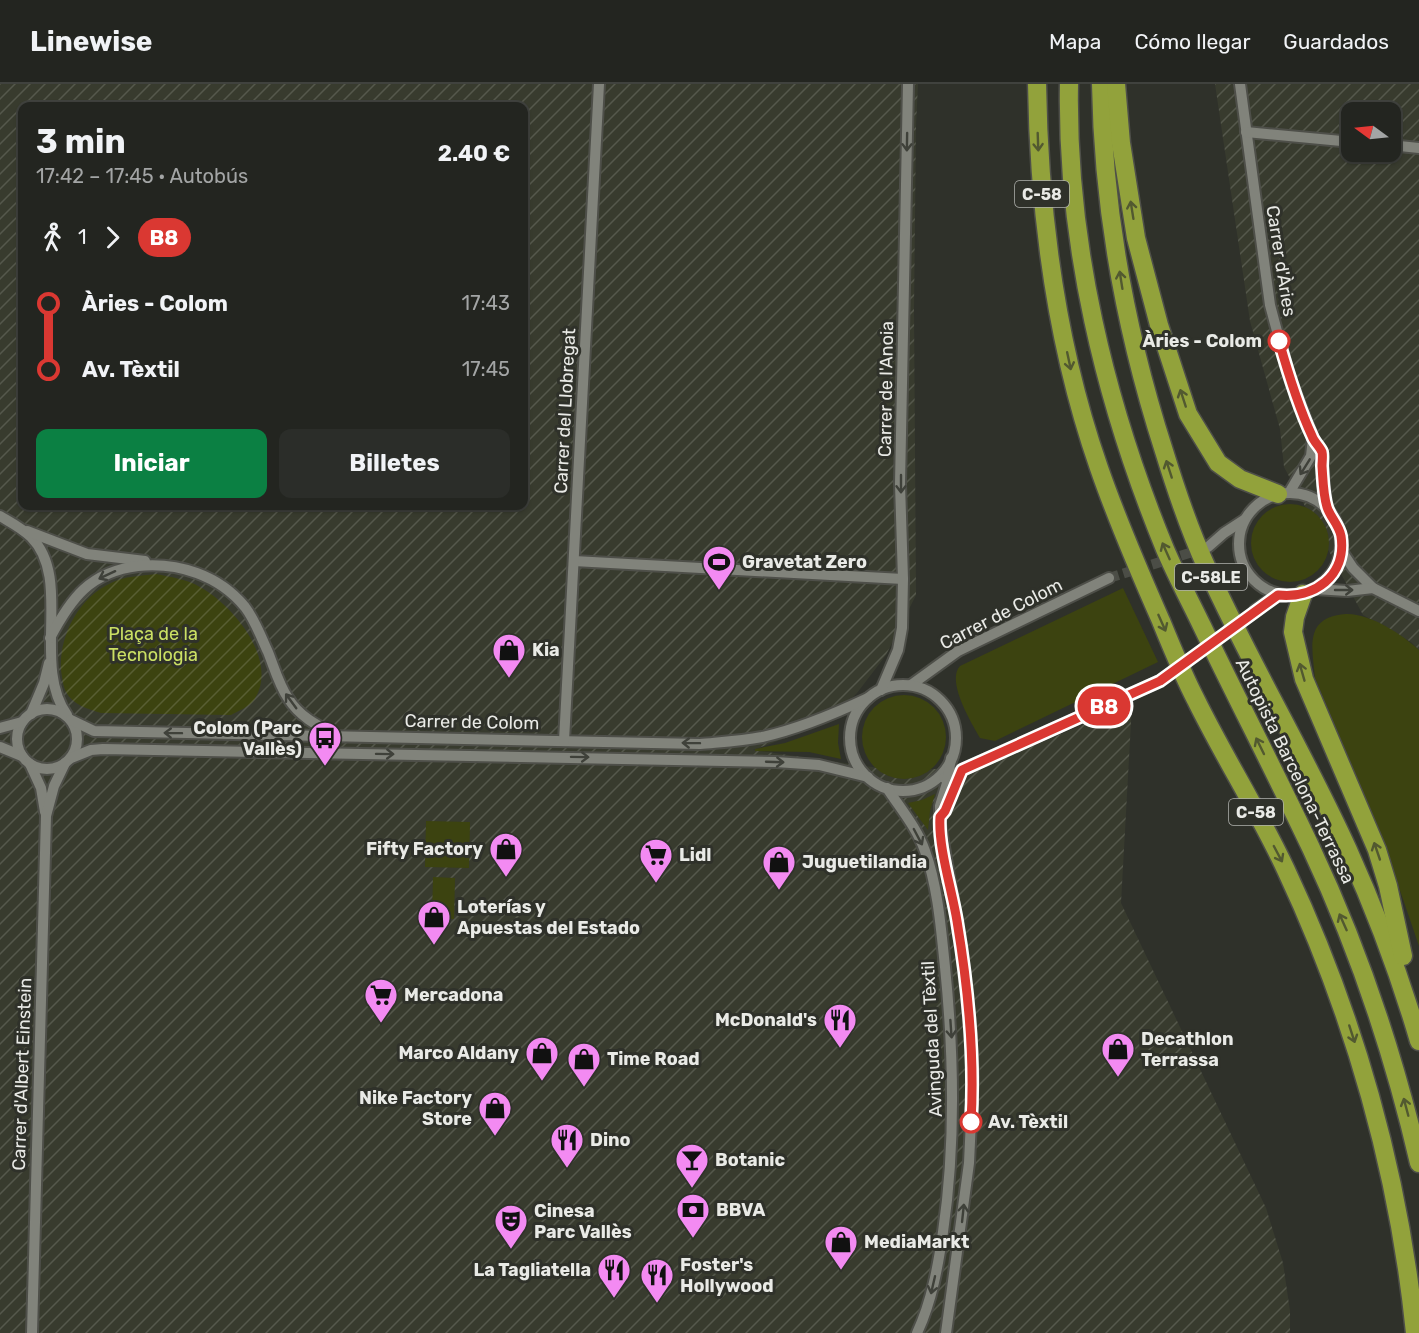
<!DOCTYPE html>
<html lang="es">
<head>
<meta charset="utf-8">
<style>
	:root { --surface:#232520; --page:#2b2d29; --text:#f1f3f6; --muted:#a3a5a5; --line:#40423e; --accent:#0b8043 }
	body { margin:0; font-family:Rubik,sans-serif; background:var(--page); color:var(--text); height:100vh; display:flex; flex-direction:column; font-size:22px; white-space:nowrap }
	* { box-sizing:border-box; margin:0 }
	p { font-size:20px; color:var(--muted) }
	.icon { flex:none; width:33px; height:33px; fill:none; stroke:currentColor; stroke-width:2; stroke-linecap:round; stroke-linejoin:round }
	.map { position:relative; flex:1; overflow:hidden }
	.panel { position:absolute; left:18px; top:18px; width:510px; height:408px; display:flex; flex-direction:column; background:var(--surface); border-radius:12px; box-shadow:0 2px 4px #0004,0 0 0 2px var(--line) }
	.panel>* { flex:none }
	.badge { padding:0 12px; border-radius:20px; font-size:21px; line-height:39px }
	.needle { width:39px; rotate:285deg }
	.buttons { position:absolute; left:1341px; top:18px; display:grid; gap:12px }
	.buttons a { display:grid; place-items:center; width:60px; height:60px; border-radius:12px; background:var(--surface); box-shadow:0 2px 4px #0004,0 0 0 2px var(--line); font-size:30px }
	.map>.badge { position:absolute; translate:-50% -50%; box-shadow:0 0 0 3px #fff }
	.legs { display:flex; align-items:center; gap:9px; height:66px; padding:0 18px; font-size:20px }
	.legs p { margin-inline-start:auto }
	.head { display:flex; align-items:center; justify-content:space-between; height:102px; padding:0 18px }
	h1 { font-size:33px; font-weight:700; line-height:45px }
	.action { display:flex; gap:12px; margin-top:auto; padding:12px 18px }
	.action a { flex:1; height:69px; border-radius:12px; background:var(--accent); color:#fff; font-size:24px; font-weight:700; line-height:69px; text-align:center }
	.action a+a { background:var(--page); color:var(--text) }
	ul { padding:0 18px; list-style:none }
	li { display:flex; align-items:center; gap:21px; height:66px; font-size:22px }
	li i { display:grid; place-items:center; width:9px; height:100%; margin:0 8px; background:currentColor }
	li i::after { content:''; width:15px; height:15px; margin:-8px; border:4px solid; border-radius:50%; background:var(--surface) }
	li p { margin-inline-start:auto }
	li:first-child i { background:linear-gradient(#0000 50%,currentColor 0) }
	li:last-child i { background:linear-gradient(currentColor 50%,#0000 0) }
	header { display:flex; align-items:center; gap:36px; box-sizing:border-box; height:84px; padding:0 30px; background:var(--surface); border-bottom:2px solid var(--line) }
	header strong { font-size:28px }
	nav { display:flex; gap:33px; margin-inline-start:auto; font-size:21px }
	.map>svg:first-child { display:block }
	.industrial { fill:url(#industrial-furrows); fill-rule:evenodd }
	.grass { fill:#3c4310 }
	.garden { fill:url(#garden-furrows) }
	.lines { fill:none; stroke-linecap:round; stroke-linejoin:round }
	.minor-tunnel { stroke:#4b4d46; stroke-width:10; stroke-dasharray:10 5; stroke-linecap:butt }
	.minor-casing { stroke:#4e4f49; stroke-width:14 }
	.motorway-casing { stroke:#4e4f49; stroke-width:21 }
	.minor { stroke:#81837b; stroke-width:10 }
	.motorway { stroke:#92a23b; stroke-width:18 }
	.oneway { stroke:#3f413a }
	.oneway2 { stroke:#525930 }
	.line-1-casing { stroke:#fff; stroke-width:14 }
	.line-1 { stroke:#da3832; stroke-width:9 }
	.stop-1-dot { fill:#fff; stroke:#da3832; stroke-width:3 }
	.labels { text-anchor:middle; dominant-baseline:central; stroke-width:6; stroke-linejoin:round; paint-order:stroke }
	.shield { fill:#2f312a; stroke:#b1b2ae; stroke-width:1.5 }
	.shield-label { font-size:16px; font-weight:bold; fill:#e9eae6 }
	.street-label { font-size:18px; fill:#e9eae6; stroke:#2f312a }
	.stop-label { font-size:18px; font-weight:bold; fill:#e9eae6; stroke:#2f312a; text-anchor:end }
	.poi-label { font-size:18px; font-weight:bold; fill:#e9eae6; stroke:#2f312a; text-anchor:start }
	.park-label { font-size:18px; fill:#cbe064; stroke:#2f312a }
</style>
</head>
<body>
<header>
<strong>Linewise</strong>
<nav><a>Mapa</a><a>Cómo llegar</a><a>Guardados</a></nav>
</header>
<div class="map">
<svg width="1419" height="1249" viewBox="0 0 1419 1249">
	<defs>
		<pattern id="industrial-furrows" width="10" height="10" patternUnits="userSpaceOnUse" patternTransform="scale(1.5)"><rect width="10" height="10" fill="#383b2e"/><path d="M-1 1l2-2M0 10L10 0M9 11l2-2" fill="none" stroke="#55584c"/></pattern>
		<pattern id="garden-furrows" width="10" height="10" patternUnits="userSpaceOnUse" patternTransform="scale(1.5)"><rect width="10" height="10" fill="#3c4310"/><path d="M-1 1l2-2M0 10L10 0M9 11l2-2" fill="none" stroke="#585e33"/></pattern>
	</defs>
	<rect width="100%" height="100%" fill="#2f312a"/>
	<g class="industrial">
		<path d="M0 0H918L916 42 914 226 916 511 886 571 857 609 828 638 753 666 900 687 985 682 1132 620 1121 819 1266 1124 1283 1179 1290 1227V1249H0ZM22 22H524V422H22Z"/>
		<path d="M1215 0H1419V566L1411 558 1363 531 1284 383 1280 345 1250 237ZM1352 28H1390V68H1352Z"/>
	</g>
	<g class="grass">
		<circle cx="1290" cy="459" r="39"/>
		<path d="M1123 504 1158 578 995 657 980 654C971 638 946 597 960 582Z"/>
		<path d="M1346 530C1369 529 1402 550 1419 566V862L1381 751 1315 594C1312 563 1304 533 1346 530Z"/>
		<circle cx="904" cy="653" r="42"/>
		<polygon points="839,640 838,659 841,675 809,668 755,667 755,665 785,659"/>
		<polygon points="935,710 930,727 928,746 908,719 922,716"/>
		<polygon points="426,737 470,738 469,784 425,783"/>
		<polygon points="433,793 455,794 454,835 432,835"/>
	</g>
	<path class="garden" d="M156 490C170 493 187 495 200 503 233 521 280 577 254 616 249 623 238 627 231 631L101 629C88 625 73 621 66 608 63 602 62 593 61 586 59 552 78 514 111 499 124 492 141 492 156 490Z"/>
	<g class="lines">
		<g class="minor-tunnel">
			<polyline points="1109,494 1202,465"/>
			<polyline points="1160,597 1255,526"/>
		</g>
		<g class="minor-casing">
			<g id="minor">
				<polyline points="1240,0 1270,221 1289,292 1313,354 1322,368 1324,403 1327,425"/>
				<polyline points="1246,48 1352,58"/>
				<polyline points="1390,61 1419,64"/>
				<circle cx="1290" cy="460" r="51"/>
				<polyline points="1289,409 1311,372 1313,354"/>
				<path d="M0 432C10 438 22 444 31 453 73 495 31 580 67 631"/>
				<polyline points="27,447 87,470 145,477"/>
				<polyline points="1208,463 1224,449 1244,436"/>
				<polyline points="1341,466 1353,484 1373,504 1419,527"/>
				<polyline points="574,477 903,495"/>
				<polyline points="1315,505 1347,507 1373,504"/>
				<polyline points="1255,526 1277,511"/>
				<path d="M50 554C71 514 90 488 138 482 178 478 219 491 245 523 255 536 261 553 268 568 274 583 279 601 288 614 299 632 316 641 334 650"/>
				<polyline points="911,601 958,567 1109,494"/>
				<circle cx="903" cy="654" r="53"/>
				<polyline points="881,606 898,566 902,544 903,495 900,400 908,0"/>
				<circle cx="47" cy="655" r="30"/>
				<polyline points="31,630 44,599 49,579"/>
				<path d="M71 636 94 647 700 660C721 658 741 657 762 653 799 645 834 630 868 614"/>
				<polyline points="0,644 22,638"/>
				<polyline points="564,657 599,0"/>
				<polyline points="0,663 22,672"/>
				<polyline points="71,674 91,666 103,665 776,678 819,681 868,693"/>
				<polyline points="30,680 41,704 45,728"/>
				<polyline points="944,694 1160,597"/>
				<path d="M887 704C900 724 917 744 925 767 938 803 941 845 945 883 954 972 956 1059 943 1148 938 1182 932 1217 917 1249"/>
				<polyline points="32,1249 46,732 54,702 65,679"/>
				<polyline points="946,1249 969,1079 973,993 970,942 962,868 940,740 940,722 947,699 951,674"/>
			</g>
		</g>
		<g class="motorway-casing">
			<g id="motorway">
				<path d="M1037 0C1039 129 1056 261 1099 384 1117 436 1139 487 1161 537 1172 564 1183 591 1196 616 1224 673 1259 728 1286 786 1354 931 1399 1089 1415 1249"/>
				<path d="M1069 0C1066 158 1105 319 1165 465 1176 491 1190 517 1202 542 1238 617 1276 690 1311 764 1359 866 1394 971 1419 1079"/>
				<path d="M1101 0C1103 124 1126 249 1164 367 1176 406 1189 445 1206 482 1249 578 1304 669 1348 766 1376 828 1400 892 1419 957"/>
				<polyline points="1116,0 1121,59 1136,154 1159,241 1188,330 1218,379 1240,395 1278,410"/>
				<polyline points="1303,510 1295,533 1293,548 1304,595 1377,766 1388,802 1403,872"/>
			</g>
		</g>
		<use href="#minor" class="minor"/>
		<use href="#motorway" class="motorway"/>
	</g>
	<defs><path id="oneway-shaft" d="M-6 0H5M1.5-3L5.5 0L1.5 3" fill="none" stroke-width="1.6" stroke-linecap="round" stroke-linejoin="round" transform="scale(1.5)"/></defs>
	<g class="oneway">
		<use href="#oneway-shaft" transform="translate(907 58) rotate(91)"/>
		<use href="#oneway-shaft" transform="translate(1305 383) rotate(122)"/>
		<use href="#oneway-shaft" transform="translate(901 400) rotate(90)"/>
		<use href="#oneway-shaft" transform="translate(107 491) rotate(155)"/>
		<use href="#oneway-shaft" transform="translate(1344 506)"/>
		<use href="#oneway-shaft" transform="translate(291 617) rotate(-126)"/>
		<use href="#oneway-shaft" transform="translate(173 649) rotate(-179)"/>
		<use href="#oneway-shaft" transform="translate(691 659) rotate(-179)"/>
		<use href="#oneway-shaft" transform="translate(385 670) rotate(1)"/>
		<use href="#oneway-shaft" transform="translate(580 673) rotate(1)"/>
		<use href="#oneway-shaft" transform="translate(775 678) rotate(2)"/>
		<use href="#oneway-shaft" transform="translate(918 753) rotate(62)"/>
		<use href="#oneway-shaft" transform="translate(951 945) rotate(86)"/>
		<use href="#oneway-shaft" transform="translate(963 1129) rotate(-84)"/>
		<use href="#oneway-shaft" transform="translate(933 1201) rotate(103)"/>
	</g>
	<g class="oneway2">
		<use href="#oneway-shaft" transform="translate(1038 58) rotate(88)"/>
		<use href="#oneway-shaft" transform="translate(1132 126) rotate(-99)"/>
		<use href="#oneway-shaft" transform="translate(1121 196) rotate(-99)"/>
		<use href="#oneway-shaft" transform="translate(1069 277) rotate(78)"/>
		<use href="#oneway-shaft" transform="translate(1183 314) rotate(-108)"/>
		<use href="#oneway-shaft" transform="translate(1169 385) rotate(-108)"/>
		<use href="#oneway-shaft" transform="translate(1166 467) rotate(-114)"/>
		<use href="#oneway-shaft" transform="translate(1162 539) rotate(66)"/>
		<use href="#oneway-shaft" transform="translate(1302 588) rotate(-106)"/>
		<use href="#oneway-shaft" transform="translate(1260 662) rotate(-116)"/>
		<use href="#oneway-shaft" transform="translate(1377 767) rotate(-109)"/>
		<use href="#oneway-shaft" transform="translate(1278 770) rotate(62)"/>
		<use href="#oneway-shaft" transform="translate(1343 838) rotate(-114)"/>
		<use href="#oneway-shaft" transform="translate(1352 950) rotate(72)"/>
		<use href="#oneway-shaft" transform="translate(1406 1023) rotate(-105)"/>
	</g>
	<g class="lines">
		<g class="line-1-casing">
			<path id="line-1" d="M971 1038C975 971 968 903 957 837 952 806 938 763 940 733L945 727 962 686 1160 597 1278 511C1314 515 1347 492 1341 452 1339 441 1330 433 1327 423 1323 410 1323 395 1322 382 1322 378 1323 372 1322 368 1320 363 1314 358 1312 352 1298 322 1288 289 1279 257"/>
		</g>
		<use href="#line-1" class="line-1"/>
	</g>
	<defs>
		<g id="stadium-pin" transform="scale(1.725)"><path d="M0 17L-7.5 6A9.5 9.5 0 1 1 7.5 6Z" fill="#f38af2" stroke="#2f312a"/><path d="M0-5a6.5 5 0 1 0 0 10a6.5 5 0 1 0 0-10ZM-3.5-1.8h7v3.6h-7Z" fill="#111"/></g>
		<g id="shop-pin" transform="scale(1.725)"><path d="M0 17L-7.5 6A9.5 9.5 0 1 1 7.5 6Z" fill="#f38af2" stroke="#2f312a"/><path d="M-5-2.5h2.3a2.7 3.5 0 0 1 5.4 0H5L5.5 6h-11ZM-1.5-2.5h3a1.5 2.3 0 0 0-3 0Z" fill="#111"/></g>
		<g id="bus-pin" transform="scale(1.725)"><path d="M0 17L-7.5 6A9.5 9.5 0 1 1 7.5 6Z" fill="#f38af2" stroke="#2f312a"/><path d="M-5-6H5V4H4V6H2V4H-2V6H-4V4H-5ZM-3.5-4V0h7V-4ZM-3.5 1.2v1.5H-2V1.2ZM2 1.2v1.5H3.5V1.2Z" fill="#111"/></g>
		<g id="supermarket-pin" transform="scale(1.725)"><path d="M0 17L-7.5 6A9.5 9.5 0 1 1 7.5 6Z" fill="#f38af2" stroke="#2f312a"/><path d="M-6-5.5h2.5l.6 2H6L4.5 2H-2.5L-4.4-4H-6ZM-1.5 3.2a1.3 1.3 0 1 0 .1 0ZM3 3.2a1.3 1.3 0 1 0 .1 0Z" fill="#111"/></g>
		<g id="restaurant-pin" transform="scale(1.725)"><path d="M0 17L-7.5 6A9.5 9.5 0 1 1 7.5 6Z" fill="#f38af2" stroke="#2f312a"/><path d="M-5-6h1v4h1v-4h1v4h1v-4h1v5L-1.5 .5V6h-2V.5L-5-1ZM5-6V6H3V1.5H1.5Q1.5-4 5-6Z" fill="#111"/></g>
		<g id="bar-pin" transform="scale(1.725)"><path d="M0 17L-7.5 6A9.5 9.5 0 1 1 7.5 6Z" fill="#f38af2" stroke="#2f312a"/><path d="M-6-5H6L.8 .8V4.5H3.5V6h-7V4.5H-.8V.8Z" fill="#111"/></g>
		<g id="bank-pin" transform="scale(1.725)"><path d="M0 17L-7.5 6A9.5 9.5 0 1 1 7.5 6Z" fill="#f38af2" stroke="#2f312a"/><path d="M-6-4H6V4H-6ZM0-2.3a2.3 2.3 0 1 0 0 4.6a2.3 2.3 0 1 0 0-4.6Z" fill="#111"/></g>
		<g id="theatre-pin" transform="scale(1.725)"><path d="M0 17L-7.5 6A9.5 9.5 0 1 1 7.5 6Z" fill="#f38af2" stroke="#2f312a"/><path d="M-5-5.5Q0-4 5-5.5V0Q5 5 0 6Q-5 5-5 0ZM-3.3-2.5H-1v1.5H-3.3ZM1-2.5H3.3v1.5H1ZM-2.8 1Q0 5.5 2.8 1Z" fill="#111"/></g>
	</defs>
	<g fill-rule="evenodd">
		<use href="#stadium-pin" x="719" y="478"/>
		<use href="#shop-pin" x="509" y="566"/>
		<use href="#bus-pin" x="325" y="654"/>
		<use href="#shop-pin" x="506" y="765"/>
		<use href="#supermarket-pin" x="656" y="771"/>
		<use href="#shop-pin" x="779" y="778"/>
		<use href="#shop-pin" x="434" y="833"/>
		<use href="#supermarket-pin" x="381" y="911"/>
		<use href="#restaurant-pin" x="840" y="936"/>
		<use href="#shop-pin" x="1118" y="965"/>
		<use href="#shop-pin" x="542" y="969"/>
		<use href="#shop-pin" x="584" y="975"/>
		<use href="#shop-pin" x="495" y="1024"/>
		<use href="#restaurant-pin" x="567" y="1056"/>
		<use href="#bar-pin" x="692" y="1076"/>
		<use href="#bank-pin" x="693" y="1126"/>
		<use href="#theatre-pin" x="511" y="1137"/>
		<use href="#shop-pin" x="841" y="1158"/>
		<use href="#restaurant-pin" x="614" y="1186"/>
		<use href="#restaurant-pin" x="657" y="1191"/>
	</g>
	<g class="stop-1-dot">
		<circle cx="1279" cy="257" r="10"/>
		<circle cx="971" cy="1038" r="10"/>
	</g>
	<g class="labels">
		<g class="shield">
			<rect x="1015" y="97" width="54" height="26" rx="4.5"/>
			<rect x="1175" y="480" width="72" height="26" rx="4.5"/>
			<rect x="1229" y="715" width="54" height="26" rx="4.5"/>
		</g>
		<g class="shield-label">
			<text x="1042" y="110">C-58</text>
			<text x="1211" y="493">C-58LE</text>
			<text x="1256" y="728">C-58</text>
		</g>
		<g class="street-label">
			<text transform="translate(1281 177) rotate(81)">Carrer d'Àries</text>
			<text transform="translate(886 305) rotate(-89)">Carrer de l'Anoia</text>
			<text transform="translate(565 327) rotate(-87)">Carrer del Llobregat</text>
			<text transform="translate(1001 530) rotate(-27)">Carrer de Colom</text>
			<text transform="translate(472 638) rotate(1)">Carrer de Colom</text>
			<text transform="translate(1295 687) rotate(64)">Autopista Barcelona-Terrassa</text>
			<text transform="translate(932 955) rotate(-93)">Avinguda del Tèxtil</text>
			<text transform="translate(22 990) rotate(-88)">Carrer d'Albert Einstein</text>
		</g>
		<g class="stop-label">
			<text x="1262" y="257">Àries - Colom</text>
			<text x="988" y="1038" text-anchor="start">Av. Tèxtil</text>
		</g>
		<g class="poi-label">
			<text x="742" y="478">Gravetat Zero</text>
			<text x="532" y="566">Kia</text>
			<text x="302" y="644" text-anchor="end">Colom (Parc<tspan x="302" dy="21">Vallès)</tspan></text>
			<text x="483" y="765" text-anchor="end">Fifty Factory</text>
			<text x="679" y="771">Lidl</text>
			<text x="802" y="778">Juguetilandia</text>
			<text x="457" y="823">Loterías y<tspan x="457" dy="21">Apuestas del Estado</tspan></text>
			<text x="404" y="911">Mercadona</text>
			<text x="817" y="936" text-anchor="end">McDonald's</text>
			<text x="1141" y="955">Decathlon<tspan x="1141" dy="21">Terrassa</tspan></text>
			<text x="519" y="969" text-anchor="end">Marco Aldany</text>
			<text x="607" y="975">Time Road</text>
			<text x="472" y="1014" text-anchor="end">Nike Factory<tspan x="472" dy="21">Store</tspan></text>
			<text x="590" y="1056">Dino</text>
			<text x="715" y="1076">Botanic</text>
			<text x="716" y="1126">BBVA</text>
			<text x="534" y="1127">Cinesa<tspan x="534" dy="21">Parc Vallès</tspan></text>
			<text x="864" y="1158">MediaMarkt</text>
			<text x="680" y="1181">Foster's<tspan x="680" dy="21">Hollywood</tspan></text>
			<text x="591" y="1186" text-anchor="end">La Tagliatella</text>
		</g>
		<g class="park-label">
			<text x="153" y="550">Plaça de la<tspan x="153" dy="21">Tecnologia</tspan></text>
		</g>
	</g>
</svg>
<div class="buttons">
<a><svg class="needle" viewBox="-14 -14 28 28"><path d="M0-13l5 13h-10z" fill="#e53935"/><path d="M0 13l5-13h-10z" fill="#a3a5a5"/></svg></a>
</div>
<b class="badge" style="left:1104px;top:622px;background:#da3832;color:#fff">B8</b>
<section class="panel">
<div class="head"><div><h1>3 min</h1><p>17:42 – 17:45 · Autobús</p></div><b>2.40 €</b></div>
<div class="legs"><svg class="icon" aria-label="walk" viewBox="0 0 24 24"><circle cx="13" cy="4" r="2"/><path d="M13 8l-2 6 4 7M11 14l-3 7M7 12l3-4h3l4 4"/></svg>1<svg class="icon" aria-label="forward" viewBox="0 0 24 24"><path d="M9 5l7 7-7 7"/></svg><b class="badge" style="background:#da3832;color:#fff">B8</b></div>
<ul>
<li><i style="color:#da3832"></i><b>Àries - Colom</b><p>17:43</p></li>
<li><i style="color:#da3832"></i><b>Av. Tèxtil</b><p>17:45</p></li>
</ul>
<div class="action"><a>Iniciar</a><a>Billetes</a></div>
</section>
</div>
</body>
</html>
